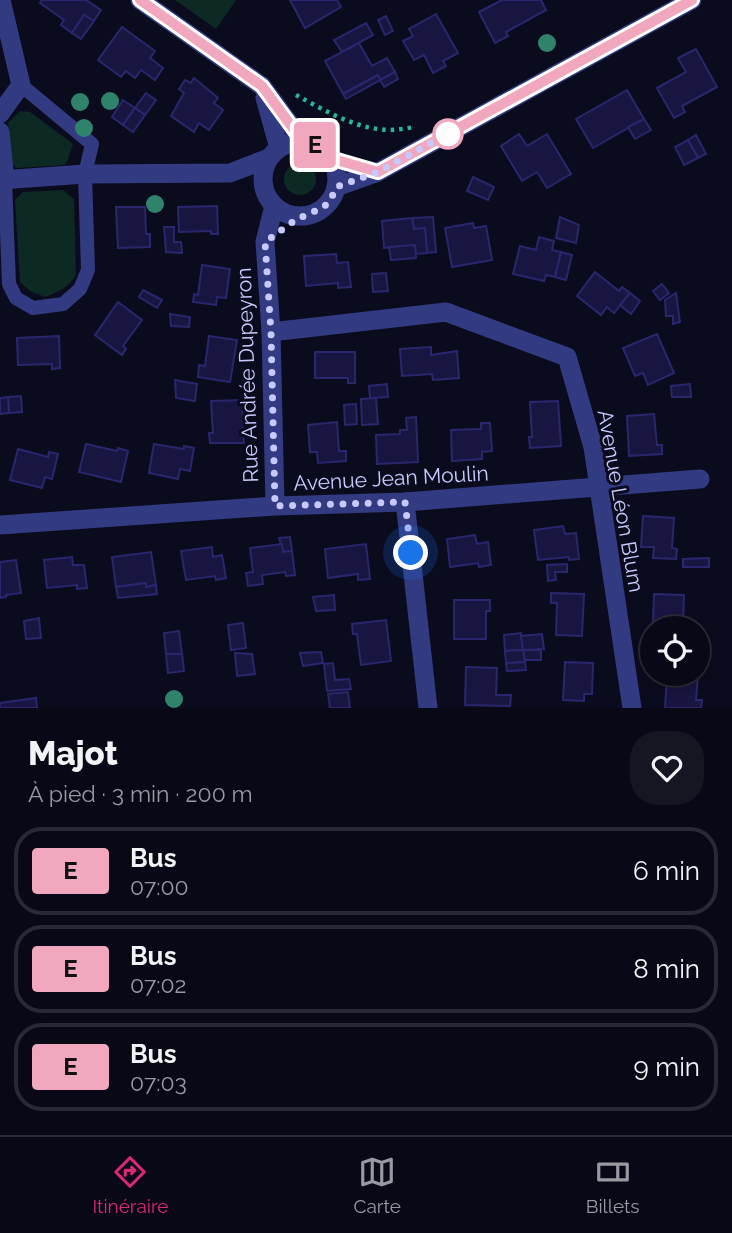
<!DOCTYPE html>
<html lang="fr">
<head>
<meta charset="utf-8">
<style>
	:root { --surface:#080816; --page:#161623; --text:#f1f3f6; --muted:#989aa1; --line:#292935; --accent:#db2777 }
	body { margin:0; font-family:Raleway,sans-serif; background:var(--page); color:var(--text); height:100vh; display:flex; flex-direction:column; font-size:26px; white-space:nowrap }
	* { box-sizing:border-box; margin:0 }
	p { font-size:23px; color:var(--muted) }
	.icon { flex:none; width:38px; height:38px; fill:none; stroke:currentColor; stroke-width:2; stroke-linecap:round; stroke-linejoin:round }
	.map { position:relative; height:708px; overflow:hidden }
	.details { display:flex; flex-direction:column; background:var(--surface); flex:1 }
	.details>* { flex:none }
	.badge { padding:0 14px; border-radius:5px; font-size:24px; line-height:46px }
	.buttons { position:absolute; left:640px; top:616px; display:grid; gap:14px }
	.buttons a { display:grid; place-items:center; width:70px; height:70px; border-radius:50%; background:var(--surface); box-shadow:0 4px 10px #0003,0 0 0 2px var(--line); font-size:35px }
	.you { position:absolute; width:35px; height:35px; margin:-18px; border:5px solid #fff; border-radius:50%; background:#1a73e8; box-shadow:0 0 0 10px #1a73e833 }
	.map>.badge { position:absolute; translate:-50% -50%; box-shadow:0 0 0 4px #fff }
	.round { display:grid; place-items:center; flex:none; width:74px; height:74px; border-radius:28px; background:var(--page) }
	.overview { display:flex; align-items:center; justify-content:space-between; height:119px; padding:0 28px }
	h1 { font-size:33px; font-weight:800; line-height:52px }
	ul { padding:0; list-style:none }
	li { display:flex; align-items:center; gap:21px; height:88px; margin:0 14px 10px; padding:0 14px; border:4px solid var(--line); border-radius:28px }
	li div { flex:1 }
	li b { display:block; font-size:26px }
	li em { font-style:normal }
	li .badge { min-width:77px; font-weight:700; text-align:center }
	.menu { display:flex; justify-content:space-around; align-items:center; height:98px; border-top:2px solid var(--line); background:var(--surface); font-size:19px; color:var(--muted) }
	.menu a { display:grid; justify-items:center; gap:4px }
	.menu .selected { color:var(--accent) }
	.map>svg:first-child { display:block }
	.green { fill:#0d2924 }
	.building { fill:#181540; stroke:#2a266e; stroke-width:2 }
	.lines { fill:none; stroke-linecap:round; stroke-linejoin:round }
	.path { stroke:#25b699; stroke-width:4.5; stroke-dasharray:3.5 5; stroke-linecap:butt }
	.service { stroke:#323a81; stroke-width:14 }
	.minor { stroke:#323a81; stroke-width:19 }
	.tree { fill:#2f836b }
	.line-casing { stroke:#fff; stroke-width:16 }
	.line { stroke:#f1a7be; stroke-width:10 }
	.walk { stroke:#c8c9ff; stroke-width:7; stroke-dasharray:0 12.6 }
	.stop-dot { fill:#fff; stroke:#f1a7be; stroke-width:3.5 }
	.labels { text-anchor:middle; dominant-baseline:central; stroke-width:6; stroke-linejoin:round; paint-order:stroke }
	.street-label { font-size:21px; fill:#c8c9ff; stroke:#0b0b1e }
</style>
</head>
<body>
<div class="map">
<svg width="732" height="708" viewBox="0 0 732 708">
	<rect width="100%" height="100%" fill="#0b0b1e"/>
	<g class="green">
		<polygon points="175,0 236,0 216,29"/>
		<polygon points="20,111 30,112 73,144 67,162 64,165 16,168 12,163 8,123"/>
		<circle cx="300" cy="179" r="16"/>
		<path d="M63 190 74 199 76 275C68 288 58 292 45 297L30 291 20 282 15 200 23 192Z"/>
	</g>
	<g class="building">
		<polygon points="42,0 86,0 101,10 94,21 84,15 72,33 61,25 64,20 40,3"/>
		<polygon points="290,0 337,0 341,7 305,28"/>
		<polygon points="502,0 541,0 546,10 506,32 508,36 495,43 479,12"/>
		<polygon points="436,14 458,53 443,61 446,66 433,73 424,55 414,60 403,41 413,36 409,29"/>
		<polygon points="84,15 94,21 81,39 72,33"/>
		<polygon points="386,16 393,31 385,35 378,20"/>
		<polygon points="366,23 373,35 342,52 334,40"/>
		<polygon points="122,27 155,51 150,58 163,68 155,80 141,70 135,78 126,71 121,77 98,60"/>
		<polygon points="359,43 372,66 387,58 395,72 380,80 378,75 343,94 325,61"/>
		<polygon points="696,49 717,87 682,106 685,112 674,118 657,88 686,72 678,58"/>
		<polygon points="395,72 398,79 384,87 380,80"/>
		<polygon points="378,75 380,80 346,99 343,94"/>
		<polygon points="194,78 218,98 214,103 223,110 209,130 199,123 194,132 171,116 184,93 179,89 185,80 191,83"/>
		<polygon points="627,90 644,119 593,148 576,119"/>
		<polygon points="146,93 156,100 145,115 135,108"/>
		<polygon points="123,100 135,108 123,125 112,117"/>
		<polygon points="135,108 145,115 133,132 123,125"/>
		<polygon points="644,119 651,130 635,139 628,127"/>
		<polygon points="519,134 527,146 547,134 571,174 547,188 537,172 522,181 501,146"/>
		<polygon points="696,135 706,154 698,158 688,140"/>
		<polygon points="688,140 698,158 684,165 675,147"/>
		<polygon points="473,177 494,187 488,200 467,191"/>
		<polygon points="217,206 218,234 211,234 211,231 179,232 178,207"/>
		<polygon points="116,207 145,207 146,234 150,234 150,247 118,248"/>
		<polygon points="433,217 436,252 427,253 425,228 414,229 412,218"/>
		<polygon points="560,217 579,225 576,243 556,238"/>
		<polygon points="412,218 414,229 425,228 427,253 415,254 415,245 384,248 382,221"/>
		<polygon points="473,223 474,228 486,226 492,260 452,267 445,228"/>
		<polygon points="164,227 174,227 174,242 181,242 182,253 166,252"/>
		<polygon points="539,237 554,241 552,250 561,252 555,277 546,275 544,281 513,274 520,246 536,250"/>
		<polygon points="415,245 416,258 391,260 389,247"/>
		<polygon points="561,252 572,255 566,280 555,277"/>
		<polygon points="336,254 337,263 348,262 351,287 338,288 338,283 306,286 304,256"/>
		<polygon points="202,265 230,269 226,298 217,297 216,305 193,302 194,294 198,295"/>
		<polygon points="595,272 619,291 622,287 630,293 614,313 607,307 601,315 577,296"/>
		<polygon points="386,273 388,291 373,292 372,274"/>
		<polygon points="662,284 669,293 660,300 653,291"/>
		<polygon points="143,290 162,300 157,308 139,297"/>
		<polygon points="630,293 640,301 631,314 620,305"/>
		<polygon points="676,293 680,322 673,324 673,316 666,316 665,300"/>
		<polygon points="118,302 142,320 123,346 126,349 122,355 95,335"/>
		<polygon points="170,314 190,317 189,327 171,326"/>
		<polygon points="657,334 674,373 648,385 643,373 635,376 623,348"/>
		<polygon points="59,336 60,368 52,369 52,364 18,365 17,338"/>
		<polygon points="209,336 237,340 230,382 198,377 199,365 205,366"/>
		<polygon points="431,347 431,355 457,351 459,378 433,380 432,374 402,376 400,349"/>
		<polygon points="315,352 355,352 355,383 348,383 348,378 315,378"/>
		<polygon points="175,380 197,384 195,401 176,398"/>
		<polygon points="387,384 388,397 370,398 369,386"/>
		<polygon points="690,384 691,397 672,397 671,386"/>
		<polygon points="21,396 22,412 9,413 8,397"/>
		<polygon points="8,397 9,413 0,414 0,398"/>
		<polygon points="376,398 378,424 362,425 361,399"/>
		<polygon points="242,400 244,443 210,443 209,433 213,433 211,401"/>
		<polygon points="558,401 561,446 530,448 529,437 532,437 530,402"/>
		<polygon points="356,404 357,424 345,425 344,405"/>
		<polygon points="654,414 657,445 662,445 662,454 629,456 627,416"/>
		<polygon points="416,417 418,462 377,464 376,435 400,434 400,430 407,430 406,418"/>
		<polygon points="337,422 339,451 346,451 346,461 318,463 317,452 310,452 308,425"/>
		<polygon points="481,423 490,423 492,451 482,452 482,459 452,461 451,430 481,429"/>
		<polygon points="86,444 117,451 118,448 128,451 121,482 79,472"/>
		<polygon points="154,444 184,449 184,446 194,448 190,471 180,469 178,479 149,473"/>
		<polygon points="18,449 48,457 49,452 58,454 52,479 45,477 42,488 10,480"/>
		<polygon points="643,516 674,518 672,548 677,549 676,559 653,558 654,547 641,547"/>
		<polygon points="563,526 565,534 576,533 579,559 569,560 569,557 538,560 534,530"/>
		<polygon points="475,535 477,544 488,542 491,565 479,567 478,563 450,567 447,539"/>
		<polygon points="290,537 292,551 283,552 279,538"/>
		<polygon points="282,544 283,552 292,551 295,575 286,576 285,572 262,575 263,584 248,586 246,573 253,572 250,548"/>
		<polygon points="366,544 370,579 358,580 358,574 328,578 325,549"/>
		<polygon points="212,547 213,557 222,555 226,578 216,580 215,576 186,580 181,551"/>
		<polygon points="151,552 156,585 146,587 146,583 116,587 112,557"/>
		<polygon points="72,557 73,565 84,565 87,588 77,589 77,585 47,588 44,560"/>
		<polygon points="709,558 709,567 683,567 683,559"/>
		<polygon points="16,560 21,593 6,595 6,597 0,598 0,562"/>
		<polygon points="567,564 567,572 555,572 556,580 548,581 547,565"/>
		<polygon points="146,583 146,587 156,585 157,594 118,598 116,587"/>
		<polygon points="551,593 584,594 582,636 556,635 557,603 551,603"/>
		<polygon points="654,594 684,595 683,626 689,626 689,628 664,628 664,624 653,624"/>
		<polygon points="334,595 335,610 316,611 313,597"/>
		<polygon points="454,600 490,600 490,611 486,611 486,639 454,639"/>
		<polygon points="39,618 41,638 26,639 24,621"/>
		<polygon points="386,620 391,661 361,665 357,634 353,634 352,624"/>
		<polygon points="243,623 246,648 231,650 228,625"/>
		<polygon points="179,631 182,654 166,654 164,633"/>
		<polygon points="521,633 523,650 505,651 504,635"/>
		<polygon points="542,634 544,649 523,650 521,636"/>
		<polygon points="523,650 541,650 541,660 525,660"/>
		<polygon points="523,650 525,662 506,663 505,651"/>
		<polygon points="321,652 323,663 303,666 300,653"/>
		<polygon points="235,653 252,654 255,674 237,676"/>
		<polygon points="166,654 182,654 184,671 168,673"/>
		<polygon points="525,662 526,670 507,671 506,663"/>
		<polygon points="565,662 593,663 592,694 584,694 584,701 563,700"/>
		<polygon points="333,663 335,680 349,679 351,689 327,691 324,664"/>
		<polygon points="466,667 497,668 496,695 511,695 510,706 465,705"/>
		<polygon points="667,674 698,674 696,700 702,700 701,708 665,708"/>
		<polygon points="348,692 350,708 330,708 328,694"/>
		<polygon points="36,698 37,708 0,708 0,703"/>
	</g>
	<g class="lines">
		<path class="path" d="M296 95C324 110 355 129 389 130 398 130 407 128 416 127"/>
		<polyline class="service" points="5,180 9,284 16,298 33,308 63,304 80,289 88,270 85,174 92,144 21,85"/>
		<g class="minor">
			<polyline points="140,0 262,86 303,142"/>
			<polyline points="265,98 279,148"/>
			<polyline points="0,114 21,85 1,0"/>
			<polyline points="0,132 5,180"/>
			<circle cx="300" cy="179" r="37"/>
			<polyline points="0,180 85,174 230,173 269,158"/>
			<polyline points="336,187 378,172 692,0"/>
			<polyline points="274,206 265,242 271,332 275,506"/>
			<polyline points="271,332 446,312 567,357 593,447 632,708"/>
			<polyline points="405,502 428,708"/>
			<polyline points="0,525 275,506 405,502 700,479"/>
		</g>
	</g>
	<g class="tree">
		<circle cx="547" cy="43" r="9"/>
		<circle cx="110" cy="101" r="9"/>
		<circle cx="80" cy="102" r="9"/>
		<circle cx="84" cy="128" r="9"/>
		<circle cx="155" cy="204" r="9"/>
		<circle cx="174" cy="699" r="9"/>
	</g>
	<g class="lines">
		<g class="line-casing">
			<polyline id="line" points="140,0 262,86 303,142 323,149 330,158 378,172 692,0"/>
		</g>
		<use href="#line" class="line"/>
		<path class="walk" d="M411 553 405 502 275 506 271 332 265 242C277 234 290 222 304 216 323 207 328 209 336 187L378 172 453 131 448 134"/>
	</g>
	<circle class="stop-dot" cx="448" cy="134" r="14"/>
	<g class="labels">
		<g class="street-label">
			<text transform="translate(247 375) rotate(-92)">Rue Andrée Dupeyron</text>
			<text transform="translate(391 478) rotate(-3)">Avenue Jean Moulin</text>
			<text transform="translate(621 501) rotate(80)">Avenue Léon Blum</text>
		</g>
	</g>
</svg>
<div class="buttons">
<a><svg class="icon" aria-label="locate" viewBox="0 0 24 24"><circle cx="12" cy="12" r="6"/><path d="M12 2v4M12 18v4M2 12h4M18 12h4"/></svg></a>
</div>
<div class="you" style="left:411px;top:553px"></div>
<b class="badge" style="left:315px;top:145px;background:#f1a7be;color:#111">E</b>
</div>
<section class="details">
<div class="overview"><div><h1>Majot</h1><p>À pied · 3 min · 200 m</p></div><a class="round"><svg class="icon" aria-label="heart" viewBox="0 0 24 24"><path d="M12 20l-8-8c-3-5 5-10 8-4 3-6 11-1 8 4z"/></svg></a></div>
<ul>
<li><span class="badge" style="background:#f1a7be;color:#111">E</span><div><b>Bus</b><p>07:00</p></div><em>6 min</em></li>
<li><span class="badge" style="background:#f1a7be;color:#111">E</span><div><b>Bus</b><p>07:02</p></div><em>8 min</em></li>
<li><span class="badge" style="background:#f1a7be;color:#111">E</span><div><b>Bus</b><p>07:03</p></div><em>9 min</em></li>
</ul>
</section>
<nav class="menu">
<a class="selected"><svg class="icon" aria-label="directions" viewBox="0 0 24 24"><path d="M12 3l9 9-9 9-9-9zM9 14v-3h6M13 9l2 2-2 2"/></svg>Itinéraire</a>
<a><svg class="icon" aria-label="map" viewBox="0 0 24 24"><path d="M3 6l6-2 6 2 6-2v14l-6 2-6-2-6 2zM9 4v14M15 6v14"/></svg>Carte</a>
<a><svg class="icon" aria-label="tickets" viewBox="0 0 24 24"><path d="M3 7h18v10H3zM15 7v10"/></svg>Billets</a>
</nav>
</body>
</html>
